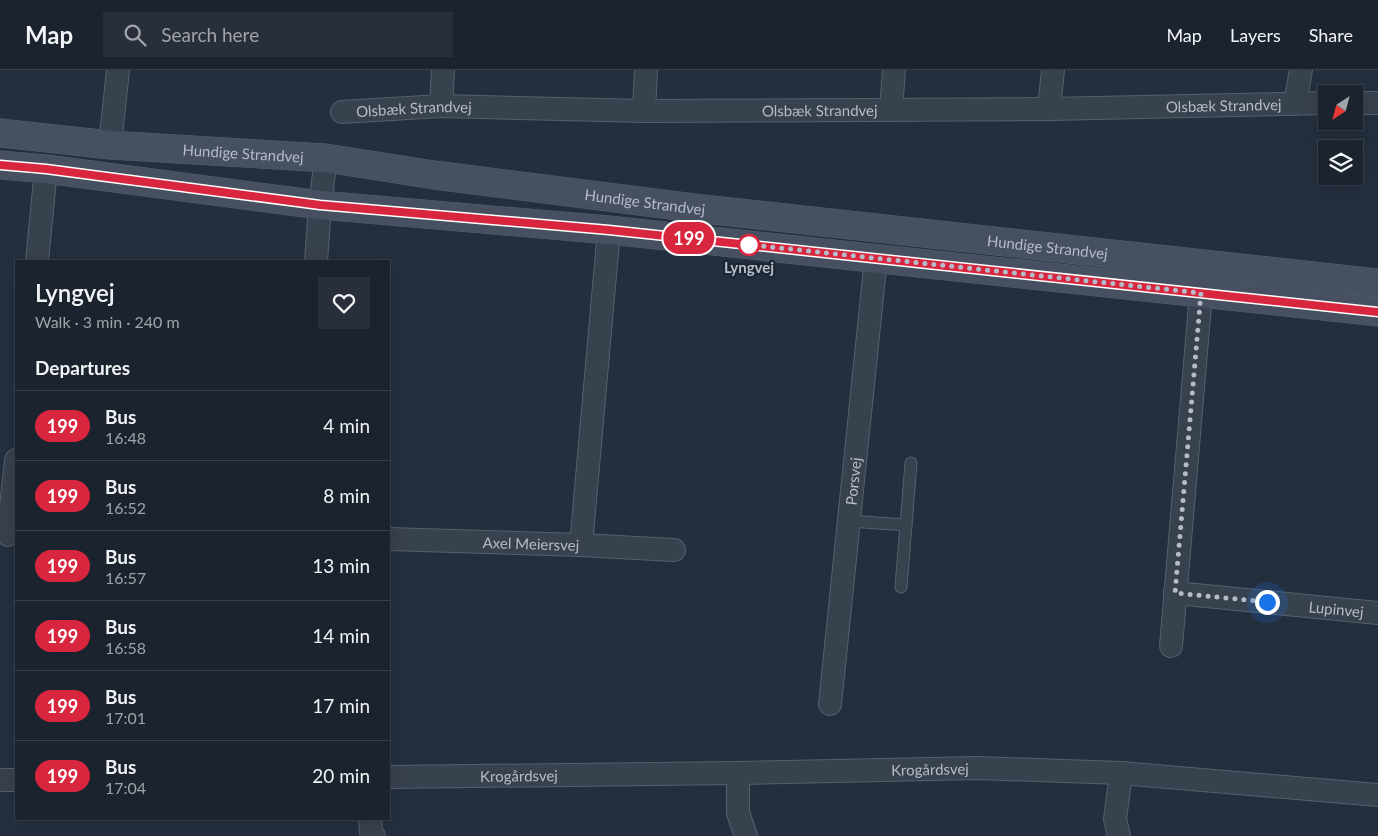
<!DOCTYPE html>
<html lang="en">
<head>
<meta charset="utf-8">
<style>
	:root { --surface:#1b232e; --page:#282f3a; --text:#f1f3f6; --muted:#a0a4aa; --line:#39404a }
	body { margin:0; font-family:Lato,sans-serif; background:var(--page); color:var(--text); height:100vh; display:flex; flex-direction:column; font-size:19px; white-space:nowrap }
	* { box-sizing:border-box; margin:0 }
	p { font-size:16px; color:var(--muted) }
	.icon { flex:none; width:28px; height:28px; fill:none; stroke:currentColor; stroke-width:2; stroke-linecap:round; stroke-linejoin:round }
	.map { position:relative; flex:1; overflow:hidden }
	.panel { position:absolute; left:15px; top:190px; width:375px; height:560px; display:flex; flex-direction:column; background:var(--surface); border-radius:0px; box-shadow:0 5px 20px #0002,0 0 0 1px var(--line) }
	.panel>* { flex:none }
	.badge { padding:0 10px; border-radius:16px; font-size:18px; line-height:32px }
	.needle { width:32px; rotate:216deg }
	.tools { position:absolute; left:1318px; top:15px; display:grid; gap:10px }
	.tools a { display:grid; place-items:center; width:45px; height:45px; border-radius:0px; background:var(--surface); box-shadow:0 5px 20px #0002,0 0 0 1px var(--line); font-size:25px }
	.you { position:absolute; width:25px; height:25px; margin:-12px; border:4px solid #fff; border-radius:50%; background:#1a73e8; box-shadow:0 0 0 8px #1a73e833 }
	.map>.badge { position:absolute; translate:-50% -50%; box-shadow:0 0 0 2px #fff }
	h2 { padding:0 20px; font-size:19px; line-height:45px }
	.round { display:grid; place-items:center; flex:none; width:52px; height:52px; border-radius:0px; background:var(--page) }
	.summary { display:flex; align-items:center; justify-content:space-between; height:85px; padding:0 20px }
	h1 { font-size:24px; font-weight:600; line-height:38px }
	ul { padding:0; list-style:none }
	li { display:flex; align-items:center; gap:15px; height:70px; padding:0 20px; border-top:1px solid var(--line) }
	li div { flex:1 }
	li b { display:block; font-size:19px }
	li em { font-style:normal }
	li .badge { min-width:55px; font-weight:700; text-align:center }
	header { display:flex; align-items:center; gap:30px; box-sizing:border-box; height:70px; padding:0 25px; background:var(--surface); border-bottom:1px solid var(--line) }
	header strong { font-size:24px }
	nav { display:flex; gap:28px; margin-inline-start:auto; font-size:18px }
	.search { width:350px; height:45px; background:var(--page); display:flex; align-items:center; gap:12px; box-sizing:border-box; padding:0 18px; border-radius:0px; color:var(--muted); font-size:19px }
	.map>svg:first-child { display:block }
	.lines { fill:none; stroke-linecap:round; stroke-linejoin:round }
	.lane-casing { stroke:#565f6c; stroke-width:13 }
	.street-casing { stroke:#565f6c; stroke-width:24 }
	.secondary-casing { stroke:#565f6c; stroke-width:29 }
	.lane { stroke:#38414e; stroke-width:11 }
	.street { stroke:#38414e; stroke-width:22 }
	.secondary { stroke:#465061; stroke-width:28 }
	.line-casing { stroke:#fff; stroke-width:11 }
	.line { stroke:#d7263d; stroke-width:8 }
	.walk { stroke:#b4bcc9; stroke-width:5; stroke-dasharray:0 9 }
	.stop-dot { fill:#fff; stroke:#d7263d; stroke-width:2.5 }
	.labels { text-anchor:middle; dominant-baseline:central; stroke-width:4.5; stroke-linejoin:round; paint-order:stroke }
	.street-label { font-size:15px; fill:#b4bcc9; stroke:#1d2633 }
	.stop-label { font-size:15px; font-weight:bold; fill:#b4bcc9; stroke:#1d2633 }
</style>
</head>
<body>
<header>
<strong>Map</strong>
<div class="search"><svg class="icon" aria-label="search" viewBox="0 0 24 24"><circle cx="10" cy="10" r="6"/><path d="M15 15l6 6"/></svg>Search here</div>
<nav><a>Map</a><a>Layers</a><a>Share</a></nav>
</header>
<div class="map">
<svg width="1378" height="766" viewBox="0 0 1378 766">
	<rect width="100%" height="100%" fill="#242f3e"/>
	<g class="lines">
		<g class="lane-casing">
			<g id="lane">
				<polyline points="849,451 906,455"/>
				<polyline points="901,517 911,393"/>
			</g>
		</g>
		<g class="street-casing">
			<g id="street">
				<polyline points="1354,33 1378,33"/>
				<polyline points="1295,34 1301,0"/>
				<polyline points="441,36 443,0"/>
				<polyline points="891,39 894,0"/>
				<polyline points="1049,39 1053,0"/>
				<polyline points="644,41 646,0"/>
				<path id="s1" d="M342 42 441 36 644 41 1049 39 1326 33"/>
				<polyline points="110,75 118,0"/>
				<polyline points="37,191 46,99"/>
				<polyline points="316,191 320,135 326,88"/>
				<polyline points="8,465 16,390"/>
				<path id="s2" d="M389 469 581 475 674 480"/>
				<polyline points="581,475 609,160"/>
				<path id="s3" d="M1175 523 1378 543"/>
				<polyline points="1171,576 1201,223"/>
				<path id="s4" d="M830 634 876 188"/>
				<polyline points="738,703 738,743 746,766"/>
				<path id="s5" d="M389 707 738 703 978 698 1121 703 1378 725"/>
				<polyline points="0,710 16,710"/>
				<polyline points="370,749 371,762 374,766"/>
				<polyline points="1119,766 1115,749 1121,703"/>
			</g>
		</g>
		<g class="secondary-casing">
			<g id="secondary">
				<path id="s6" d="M0 63 110 75 326 88 434 105 694 138 1378 213"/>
				<polyline points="0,95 46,99 320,135 609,160 1378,242"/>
			</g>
		</g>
		<use href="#lane" class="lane"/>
		<use href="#street" class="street"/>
		<use href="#secondary" class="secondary"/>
	</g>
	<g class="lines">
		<g class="line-casing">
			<polyline id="line" points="0,95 46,99 320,135 609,160 1378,242"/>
		</g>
		<use href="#line" class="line"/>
		<polyline class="walk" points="749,175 743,174 1201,223 1175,523 1267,532"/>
	</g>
	<circle class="stop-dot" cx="749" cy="175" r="10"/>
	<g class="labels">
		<g class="street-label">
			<text stroke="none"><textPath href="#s1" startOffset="882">Olsbæk Strandvej</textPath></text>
			<text stroke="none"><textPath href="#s1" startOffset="72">Olsbæk Strandvej</textPath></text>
			<text stroke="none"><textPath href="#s1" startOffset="478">Olsbæk Strandvej</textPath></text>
			<text stroke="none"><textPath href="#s6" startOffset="244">Hundige Strandvej</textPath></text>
			<text stroke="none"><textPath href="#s6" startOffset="649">Hundige Strandvej</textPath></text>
			<text stroke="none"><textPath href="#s6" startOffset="1054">Hundige Strandvej</textPath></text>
			<text stroke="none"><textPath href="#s4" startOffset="224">Porsvej</textPath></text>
			<text stroke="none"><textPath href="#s2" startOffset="142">Axel Meiersvej</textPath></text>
			<text stroke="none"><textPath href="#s3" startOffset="162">Lupinvej</textPath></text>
			<text stroke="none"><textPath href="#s5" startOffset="541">Krogårdsvej</textPath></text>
			<text stroke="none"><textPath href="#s5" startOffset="130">Krogårdsvej</textPath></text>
		</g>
		<g class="stop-label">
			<text x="749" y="197">Lyngvej</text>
		</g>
	</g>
</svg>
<div class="tools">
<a><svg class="needle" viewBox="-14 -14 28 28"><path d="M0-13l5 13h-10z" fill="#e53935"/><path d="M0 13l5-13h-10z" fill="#a0a4aa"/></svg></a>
<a><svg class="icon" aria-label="layers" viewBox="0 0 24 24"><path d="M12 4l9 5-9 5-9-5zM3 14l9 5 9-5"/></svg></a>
</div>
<div class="you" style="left:1267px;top:532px"></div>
<b class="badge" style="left:689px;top:168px;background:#d7263d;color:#fff">199</b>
<section class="panel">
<div class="summary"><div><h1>Lyngvej</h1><p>Walk · 3 min · 240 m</p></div><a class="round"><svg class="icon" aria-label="heart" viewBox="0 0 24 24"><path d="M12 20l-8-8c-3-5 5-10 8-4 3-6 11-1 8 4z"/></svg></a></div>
<h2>Departures</h2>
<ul>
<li><span class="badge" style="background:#d7263d;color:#fff">199</span><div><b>Bus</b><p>16:48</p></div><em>4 min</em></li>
<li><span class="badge" style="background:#d7263d;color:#fff">199</span><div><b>Bus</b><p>16:52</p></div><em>8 min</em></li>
<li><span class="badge" style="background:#d7263d;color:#fff">199</span><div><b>Bus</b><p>16:57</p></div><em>13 min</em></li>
<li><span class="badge" style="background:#d7263d;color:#fff">199</span><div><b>Bus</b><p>16:58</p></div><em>14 min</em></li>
<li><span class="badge" style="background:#d7263d;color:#fff">199</span><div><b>Bus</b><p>17:01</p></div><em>17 min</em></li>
<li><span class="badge" style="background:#d7263d;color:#fff">199</span><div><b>Bus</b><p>17:04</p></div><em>20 min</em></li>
</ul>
</section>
</div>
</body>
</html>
